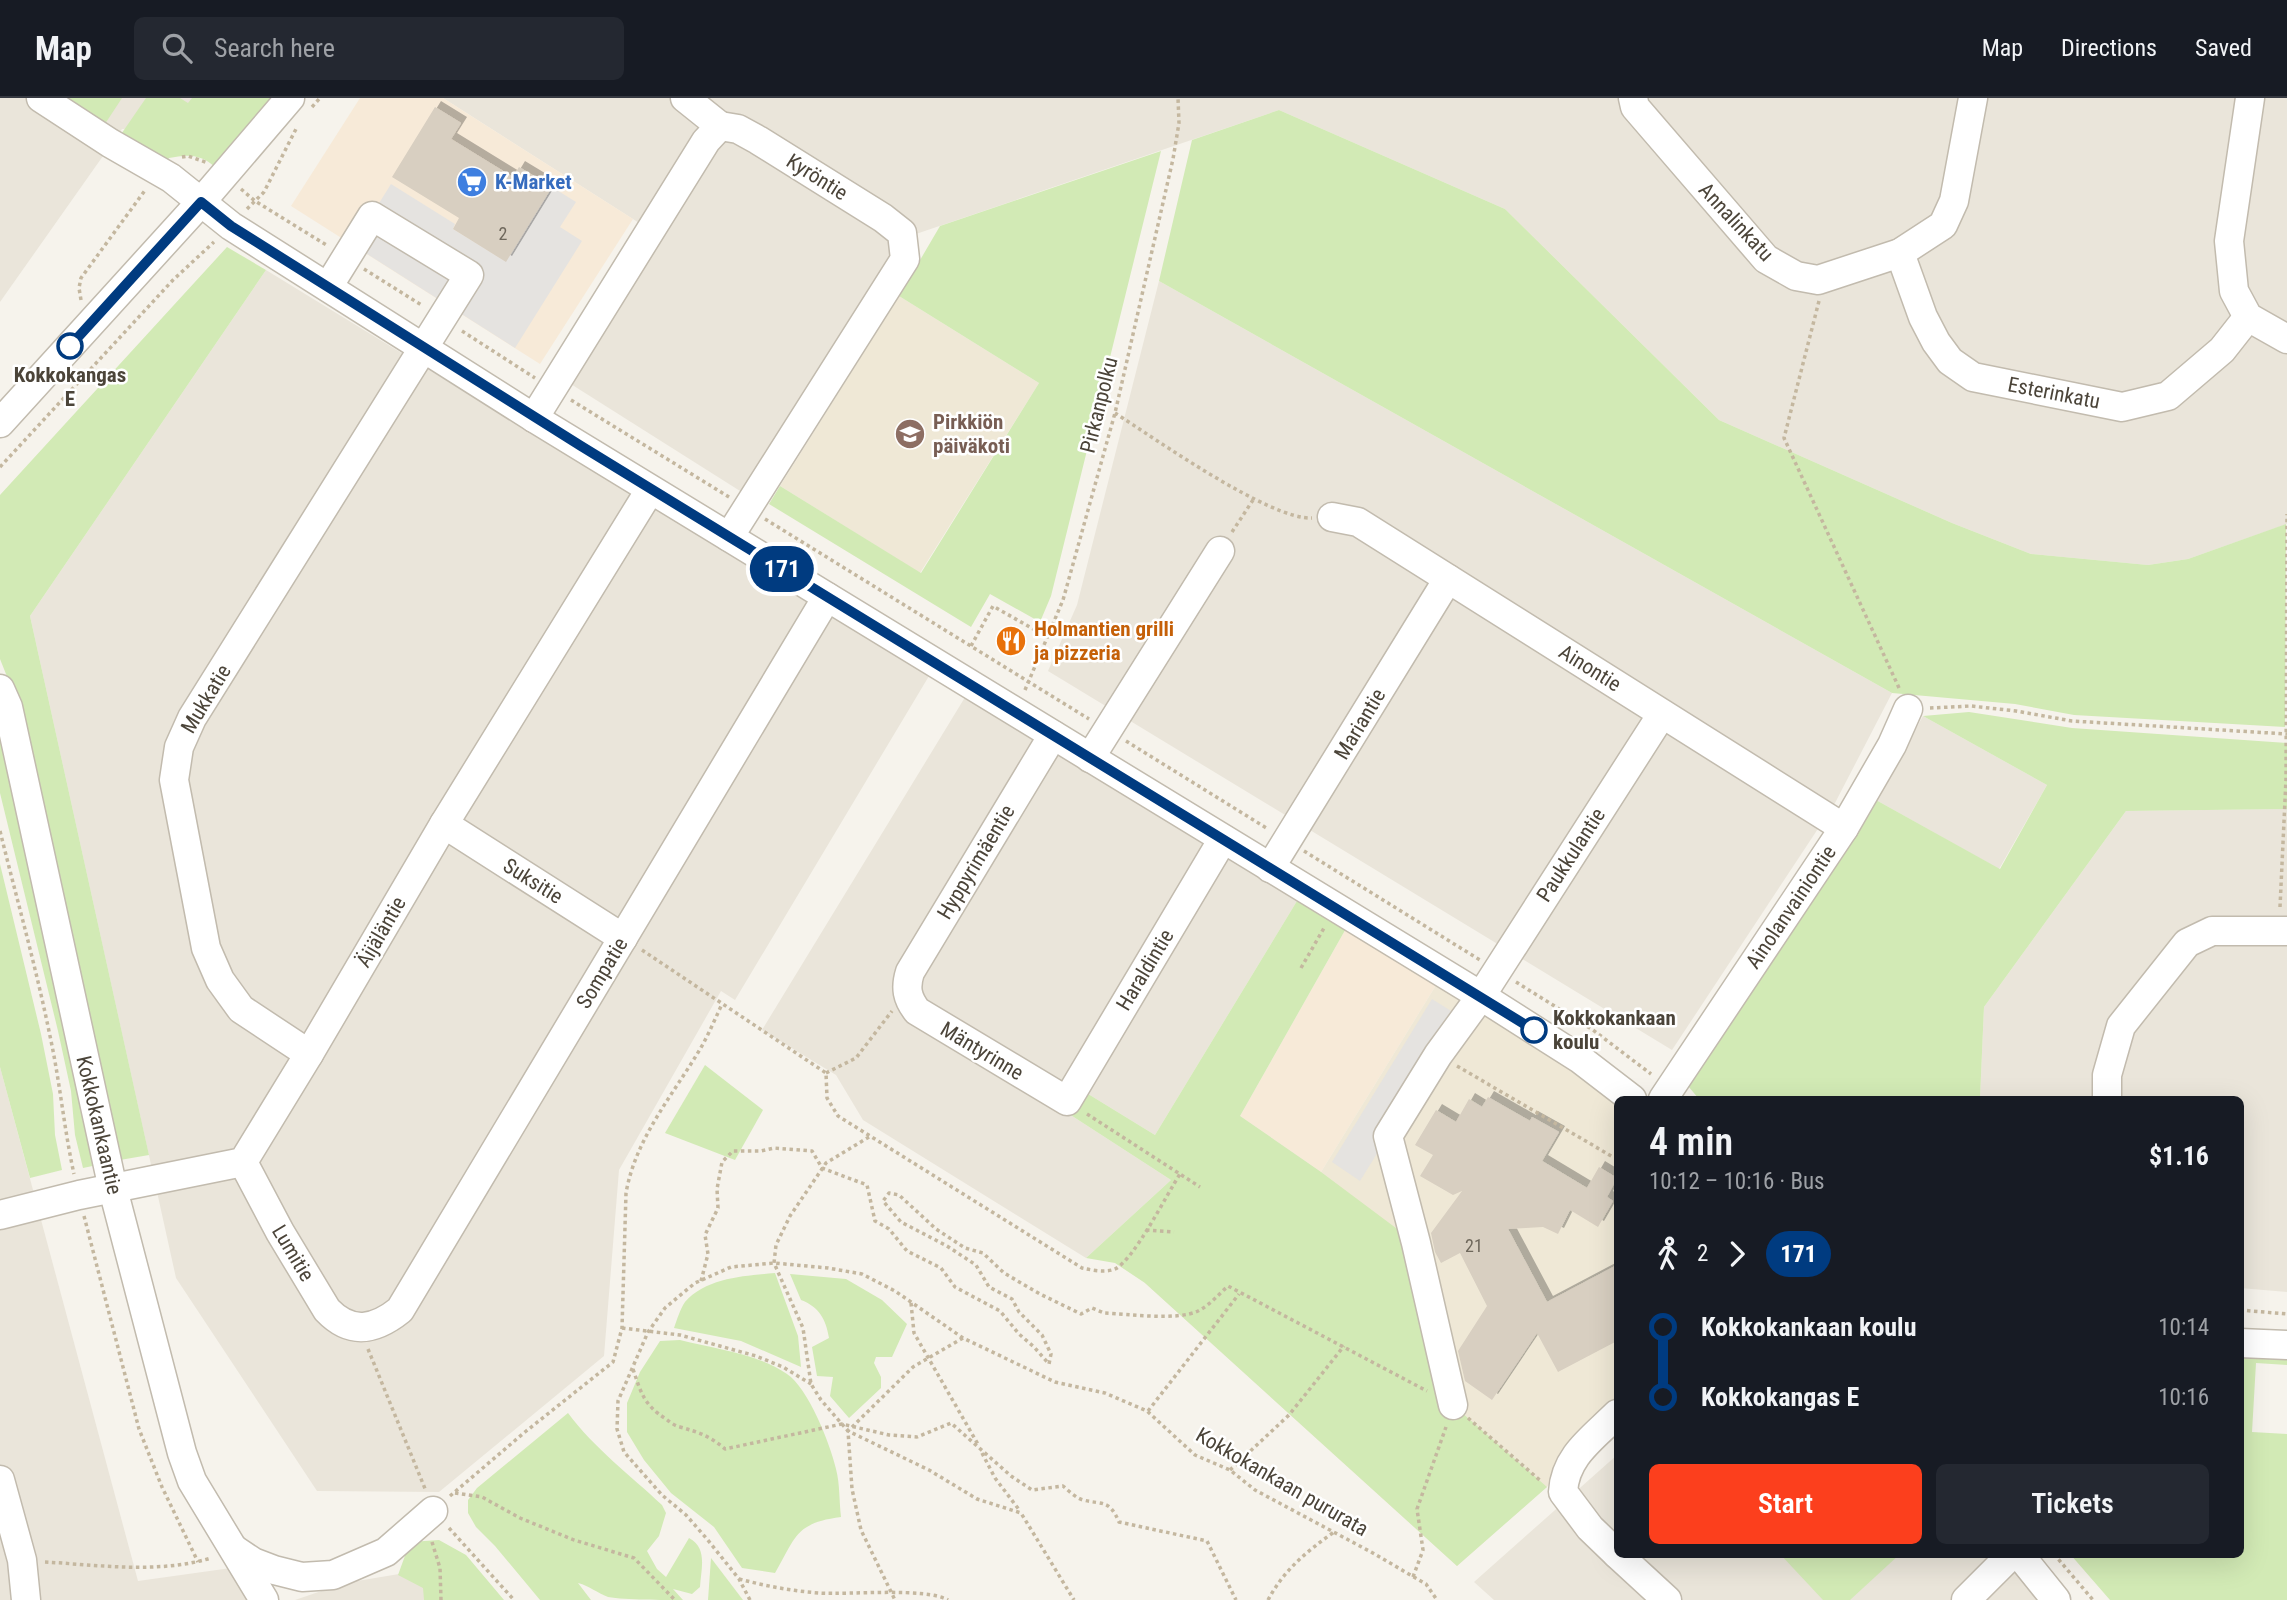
<!DOCTYPE html>
<html lang="en">
<head>
<meta charset="utf-8">
<style>
	:root { --surface:#171b24; --page:#242831; --text:#f1f3f6; --muted:#9ea1a6; --line:#363941; --accent:#fc3f1d }
	body { margin:0; font-family:"Roboto Condensed",sans-serif; background:var(--page); color:var(--text); height:100vh; display:flex; flex-direction:column; font-size:26px; white-space:nowrap }
	* { box-sizing:border-box; margin:0 }
	p { font-size:23px; color:var(--muted) }
	.icon { flex:none; width:38px; height:38px; fill:none; stroke:currentColor; stroke-width:2; stroke-linecap:round; stroke-linejoin:round }
	.map { position:relative; flex:1; overflow:hidden }
	.panel { position:absolute; left:1614px; top:998px; width:630px; height:462px; display:flex; flex-direction:column; background:var(--surface); border-radius:10px; box-shadow:0 7px 28px #0002 }
	.panel>* { flex:none }
	.badge { padding:0 14px; border-radius:23px; font-size:24px; line-height:46px }
	.map>.badge { position:absolute; translate:-50% -50%; box-shadow:0 0 0 4px #fff }
	.legs { display:flex; align-items:center; gap:10px; height:77px; padding:0 35px; font-size:23px }
	.legs p { margin-inline-start:auto }
	.summary { display:flex; align-items:center; justify-content:space-between; height:119px; padding:0 35px }
	h1 { font-size:38px; font-weight:600; line-height:52px }
	.primary-button { display:flex; gap:14px; margin-top:auto; padding:14px 35px }
	.primary-button a { flex:1; height:80px; border-radius:10px; background:var(--accent); color:#fff; font-size:28px; font-weight:600; line-height:80px; text-align:center }
	.primary-button a+a { background:var(--page); color:var(--text) }
	ul { padding:0 35px; list-style:none }
	li { display:flex; align-items:center; gap:24px; height:70px; font-size:26px }
	li i { display:grid; place-items:center; width:10px; height:100%; margin:0 9px; background:currentColor }
	li i::after { content:''; width:18px; height:18px; margin:-9px; border:5px solid; border-radius:50%; background:var(--surface) }
	li p { margin-inline-start:auto }
	li:first-child i { background:linear-gradient(#0000 50%,currentColor 0) }
	li:last-child i { background:linear-gradient(currentColor 50%,#0000 0) }
	header { display:flex; align-items:center; gap:42px; box-sizing:border-box; height:98px; padding:0 35px; background:var(--surface); border-bottom:2px solid var(--line) }
	header strong { font-size:33px }
	nav { display:flex; gap:38px; margin-inline-start:auto; font-size:24px }
	.search { width:490px; height:63px; background:var(--page); display:flex; align-items:center; gap:18px; box-sizing:border-box; padding:0 24px; border-radius:10px; color:var(--muted); font-size:26px }
	.map>svg:first-child { display:block }
	.residential { fill:#eae5da }
	.commercial { fill:#f7ead8 }
	.education { fill:#efe8d6 }
	.green { fill:#d2eab5 }
	.parking { fill:#e5e3e0 }
	.building { fill:#d8cfc1; filter:url(#shadow) }
	.lines { fill:none; stroke-linecap:round; stroke-linejoin:round }
	.minor-casing { stroke:#c2bbae; stroke-width:31 }
	.path { stroke:#c4b79f; stroke-width:3.5; stroke-dasharray:3.5 3.5; stroke-linecap:butt }
	.minor { stroke:#fff; stroke-width:28 }
	.line-1-casing { stroke:#fff; stroke-width:16 }
	.line-1 { stroke:#003b80; stroke-width:10 }
	.stop-1-dot { fill:#fff; stroke:#003b80; stroke-width:3.5 }
	.labels { text-anchor:middle; dominant-baseline:central; stroke-width:5; stroke-linejoin:round; paint-order:stroke }
	.number-label { font-size:18px; fill:#6e675b }
	.street-label { font-size:21px; fill:#4b4439; stroke:#fff }
	.shop-label { font-size:21px; font-weight:bold; fill:#366cbe; stroke:#fff; text-anchor:start }
	.stop-label { font-size:21px; font-weight:bold; fill:#4b4439; stroke:#fff }
	.education-label { font-size:21px; font-weight:bold; fill:#785e54; stroke:#fff; text-anchor:start }
	.food-label { font-size:21px; font-weight:bold; fill:#c56008; stroke:#fff; text-anchor:start }
</style>
</head>
<body>
<header>
<strong>Map</strong>
<div class="search"><svg class="icon" aria-label="search" viewBox="0 0 24 24"><circle cx="10" cy="10" r="6"/><path d="M15 15l6 6"/></svg>Search here</div>
<nav><a>Map</a><a>Directions</a><a>Saved</a></nav>
</header>
<div class="map">
<svg width="2287" height="1502" viewBox="0 0 2287 1502">
	<defs>
		<filter id="shadow"><feDropShadow dx="6" dy="-6" stdDeviation="0" flood-color="#0004"/></filter>
	</defs>
	<rect width="100%" height="100%" fill="#f6f3ec"/>
	<g class="residential">
		<polygon points="0,0 242,0 217,29 122,31 0,204"/>
		<polygon points="443,0 2287,0 2287,426 2188,461 2148,467 2031,456 1952,425 1719,322 1505,111 1279,12 913,137 748,398 555,276 647,130"/>
		<polygon points="266,172 929,578 735,902 721,893 619,1072 604,1258 439,1394 317,1393 176,1180 30,518"/>
		<polygon points="1159,183 1892,595 1835,705 1672,952 1048,573 1077,507"/>
		<polygon points="967,596 1300,798 1155,1037 1080,991 1066,1014 1171,1082 1086,1160 863,1022 836,977 762,932"/>
		<polygon points="1923,618 2047,687 1999,771 1876,702"/>
		<polygon points="2287,711 2287,1194 2240,1190 2240,1001 1980,1001 1984,909 2126,713"/>
		<polygon points="0,969 138,1483 231,1470 250,1502 0,1502"/>
		<polygon points="1617,1357 1617,1456 2005,1456 2043,1502 1494,1502 1474,1484"/>
		<polygon points="423,1472 428,1502 295,1502 345,1485"/>
	</g>
	<g class="commercial">
		<polygon points="360,0 443,0 633,121 540,266 291,108"/>
		<polygon points="1348,827 1438,884 1321,1074 1240,1018"/>
	</g>
	<g class="education">
		<polygon points="899,198 1039,285 920,475 780,388"/>
		<polygon points="1438,884 1617,1001 1617,1327 1457,1468 1145,1185 1240,1018 1321,1074"/>
	</g>
	<g class="green">
		<polygon points="70,0 122,0 101,32 64,9"/>
		<path d="M146 0H180L188 5 192 0H275L215 69C201 56 187 56 169 60L161 72 115 45Z"/>
		<polygon points="1279,12 1505,111 1719,322 1952,425 2031,456 2148,467 2188,461 2286,426 2285,629 2074,617 2015,606 1892,595 1159,183 1192,42"/>
		<polygon points="1161,53 1051,498 1040,524 990,496 971,529 769,406 780,388 921,475 1039,285 899,198 940,128"/>
		<polygon points="227,149 266,172 30,518 149,1057 120,1062 18,606 0,561 0,397"/>
		<polygon points="1969,614 2072,630 2287,645 2287,711 2126,713 1984,909 1980,1001 1699,1001 1688,988 1876,702 2000,771 2047,687 1923,618"/>
		<polygon points="0,618 102,1066 83,1070 75,1037 71,993 58,933 0,695"/>
		<polygon points="0,766 41,936 53,996 55,1037 62,1072 30,1080 0,969"/>
		<polygon points="1300,798 1348,827 1240,1018 1321,1074 1416,1145 1453,1307 1547,1389 1457,1468 1145,1185 1115,1165 1086,1160 1171,1082 1066,1014 1080,991 1155,1037"/>
		<polygon points="705,967 763,1012 735,1062 665,1035"/>
		<path d="M775 1175 798 1238 801 1269 741 1243 674 1230C677 1222 680 1211 685 1204 707 1179 746 1178 775 1175Z"/>
		<path d="M790 1176 846 1181 882 1202 907 1226 892 1259H876L874 1265 881 1279V1290L849 1320 830 1298 833 1279 817 1278 812 1249 829 1240C826 1221 819 1209 801 1202Z"/>
		<polygon points="2240,1238 2287,1242 2287,1267 2256,1265 2252,1334 2287,1336 2287,1502 2110,1502 2070,1456 2240,1456"/>
		<path d="M680 1242C715 1251 756 1255 787 1276 808 1290 830 1345 836 1371 840 1386 839 1403 841 1419 795 1425 796 1439 775 1475L742 1470 714 1429 671 1395 644 1362 627 1334V1305L640 1274 660 1243Z"/>
		<path d="M568 1315C594 1350 630 1377 662 1407L666 1415 659 1438 647 1453 657 1471 666 1479 689 1440C708 1450 701 1471 700 1489L692 1496 673 1491 683 1502C663 1502 626 1502 608 1499 597 1495 590 1488 578 1485L591 1502H540L495 1448 476 1429 468 1415V1402L477 1390Z"/>
		<polygon points="439,1442 466,1457 504,1502 424,1502 423,1490 398,1477 410,1444"/>
		<polygon points="1780,1456 1900,1456 1850,1502 1823,1502"/>
		<polygon points="711,1460 743,1502 708,1502"/>
	</g>
	<g class="parking">
		<polygon points="391,86 455,126 453,131 505,163 552,89 576,104 560,129 582,143 515,250 353,147"/>
		<polygon points="1432,901 1464,921 1438,957 1360,1083 1332,1064"/>
	</g>
	<g class="building">
		<polygon points="435,9 461,25 451,41 513,79 519,69 552,89 506,164 453,131 459,120 392,79"/>
		<polygon points="1488,999 1530,1023 1532,1019 1559,1034 1542,1063 1587,1090 1599,1069 1617,1080 1607,1099 1613,1103 1598,1129 1570,1112 1558,1136 1543,1129 1508,1131 1547,1204 1617,1167 1617,1243 1558,1274 1537,1235 1492,1302 1465,1283 1458,1253 1487,1208 1460,1155 1441,1165 1435,1154 1431,1135 1462,1093 1453,1097 1420,1078 1433,1057 1415,1047 1436,1012 1456,1024 1469,1001 1482,1009"/>
	</g>
	<g class="lines">
		<g class="minor-casing">
			<g id="minor">
				<polyline points="41,0 110,45 171,80 231,128 534,320 1481,898 1580,961 1632,1001"/>
				<polyline points="685,0 720,28"/>
				<polyline points="1633,0 1635,9 1766,161 1796,178 1818,182 1900,155 1943,127 1954,103 1973,0"/>
				<polyline points="2250,0 2229,143 2234,193 2248,219 2287,241"/>
				<polyline points="1900,155 1923,219 1936,244 1950,263 1973,279 2122,309 2168,298 2222,252 2248,219"/>
				<polyline points="534,320 706,43 720,28 738,31 758,42 883,120 902,135 905,161 729,439"/>
				<polyline points="0,325 201,104 290,0"/>
				<polyline points="1332,419 1358,424 1844,730"/>
				<polyline points="0,591 8,609 113,1091 182,1355 192,1383 264,1502"/>
				<path d="M1053 637 910 874C905 890 907 900 917 913L1067 1003 1223 741"/>
				<polyline points="1090,660 1220,453"/>
				<polyline points="444,726 623,840"/>
				<polyline points="1270,770 1448,481"/>
				<polyline points="309,956 241,911 220,882 206,850 174,682 179,649 192,620 469,177 372,118 328,189"/>
				<polyline points="1663,1001 1844,730 1892,647 1908,611"/>
				<polyline points="2107,1001 2107,977 2121,928 2187,845 2212,833 2287,833"/>
				<path d="M243 1064 280 1134 327 1212C351 1237 375 1232 400 1212L827 499"/>
				<polyline points="0,1117 79,1097 243,1064 309,956 444,726 650,392"/>
				<polyline points="2240,1245 2287,1247"/>
				<polyline points="1453,1307 1416,1145 1388,1038 1438,957 1481,898 1662,616"/>
				<path d="M1617 1316C1593 1340 1565 1358 1563 1394L1590 1430 1617 1456"/>
				<polyline points="0,1382 22,1462 26,1502"/>
				<polyline points="235,1452 253,1464 274,1472 302,1479 333,1477 386,1454 433,1413"/>
				<polyline points="1617,1456 1667,1502"/>
				<polyline points="2019,1456 2056,1502"/>
				<polyline points="1966,1502 2012,1456"/>
			</g>
		</g>
		<g class="path">
			<polyline points="312,9 320,0"/>
			<polyline points="182,59 188,58 208,65"/>
			<polyline points="241,91 255,103 328,148"/>
			<polyline points="247,111 264,94 297,29"/>
			<polyline points="364,171 423,208"/>
			<polyline points="81,202 79,190 81,180 146,91"/>
			<polyline points="1819,203 1784,340 1900,592"/>
			<polyline points="462,233 535,280"/>
			<polyline points="571,302 729,399"/>
			<path d="M1115 315C1154 340 1270 422 1312 420"/>
			<polyline points="0,369 173,182 214,144"/>
			<polyline points="765,421 1089,621"/>
			<polyline points="1232,434 1253,402"/>
			<polyline points="971,548 993,508 1047,539"/>
			<polyline points="1025,592 1063,502 1115,315 1173,61 1179,25 1178,0"/>
			<polyline points="1930,610 1971,608 2016,613 2072,623 2287,636"/>
			<polyline points="1126,643 1268,731"/>
			<path d="M0 733C17 802 36 869 50 938 60 984 64 1031 74 1076"/>
			<polyline points="1304,753 1480,862"/>
			<polyline points="2280,809 2286,681 2287,416"/>
			<path d="M642 852 826 975 827 1000 838 1018 1082 1170C1092 1172 1105 1175 1115 1171 1134 1162 1167 1096 1180 1076"/>
			<polyline points="1301,870 1324,830"/>
			<polyline points="1516,884 1593,932 1651,976"/>
			<polyline points="1457,968 1613,1059"/>
			<polyline points="826,975 856,960 892,913"/>
			<polyline points="1087,1016 1200,1089"/>
			<polyline points="869,1039 826,1065 790,1118 776,1147 774,1165 803,1230 811,1286 821,1302 848,1333 852,1391 861,1432 895,1502"/>
			<polyline points="84,1118 139,1331 162,1389 198,1464"/>
			<polyline points="1146,1132 1174,1134"/>
			<path d="M701 1183 708 1156 705 1137 718 1110 717 1091 722 1064 733 1053H761L774 1050 812 1053 822 1070 867 1087 875 1123 889 1131 907 1153 941 1170 955 1189 1000 1213 1019 1236 1034 1249 1049 1266 1051 1256 1042 1237 1019 1214 1012 1201 989 1189 976 1167 947 1148 901 1124 883 1103 889 1095 899 1097 936 1131 965 1150 983 1155 1004 1175 1040 1196 1081 1216 1092 1210 1104 1215C1128 1216 1177 1223 1198 1213 1210 1207 1218 1197 1228 1188L1427 1293"/>
			<polyline points="911,1205 914,1235 979,1348"/>
			<polyline points="2240,1212 2287,1216"/>
			<polyline points="622,1230 680,1237 756,1258 783,1269 811,1286"/>
			<polyline points="963,1240 913,1269 848,1333 929,1372 977,1401 1021,1415 1074,1502"/>
			<polyline points="368,1251 426,1393"/>
			<path d="M633 1271C641 1295 644 1307 666 1321 670 1324 675 1328 680 1329 698 1334 710 1338 725 1351L842 1326 889 1337 917 1339 951 1325 1011 1378 1032 1392 1063 1388C1069 1393 1076 1400 1083 1402 1103 1407 1109 1401 1119 1424L1207 1443 1236 1502"/>
			<polyline points="1148,1313 1239,1196"/>
			<polyline points="1468,1320 1542,1384"/>
			<polyline points="982,1355 995,1380 1020,1413"/>
			<polyline points="1230,1372 1289,1317 1344,1248"/>
			<polyline points="455,1395 482,1399 520,1420 574,1442 634,1460 675,1502"/>
			<path d="M450 1398 525 1334 613 1264 622 1230 626 1095C636 1038 675 995 703 946 710 933 716 919 722 906"/>
			<polyline points="449,1430 514,1502"/>
			<polyline points="432,1444 440,1470 441,1502"/>
			<polyline points="2054,1456 2093,1502"/>
			<path d="M45 1464C99 1467 159 1476 211 1460"/>
			<polyline points="1413,1479 1423,1452 1417,1411 1446,1329"/>
			<path d="M739 1481C766 1488 792 1493 819 1495 849 1497 925 1489 948 1502"/>
			<polyline points="750,1502 739,1481 707,1441 686,1417 662,1397 624,1354 617,1331 618,1303 648,1234 665,1210 695,1185 731,1169 774,1165 828,1170 862,1176 895,1193 963,1240 1055,1284 1105,1295 1147,1313 1195,1357 1230,1372 1255,1392 1371,1454 1426,1486 1437,1502"/>
			<path d="M1268 1502C1284 1472 1306 1454 1334 1434"/>
		</g>
		<use href="#minor" class="minor"/>
	</g>
	<g class="lines">
		<g class="line-1-casing">
			<polyline id="line-1" points="70,248 201,104 231,128 581,348 1534,932"/>
		</g>
		<use href="#line-1" class="line-1"/>
	</g>
	<defs>
		<g id="supermarket-disc" transform="scale(1.575)"><circle r="9.5" fill="#3f7fe0" stroke="#fff"/><path d="M-6-5.5h2.5l.6 2H6L4.5 2H-2.5L-4.4-4H-6ZM-1.5 3.2a1.3 1.3 0 1 0 .1 0ZM3 3.2a1.3 1.3 0 1 0 .1 0Z" fill="#fff"/></g>
		<g id="school-disc" transform="scale(1.575)"><circle r="9.5" fill="#8d6e63" stroke="#fff"/><path d="M0-5L7-2L0 1L-7-2ZM-4 1L0 2.5L4 1V4Q0 6-4 4Z" fill="#fff"/></g>
		<g id="restaurant-disc" transform="scale(1.575)"><circle r="9.5" fill="#e8710a" stroke="#fff"/><path d="M-5-6h1v4h1v-4h1v4h1v-4h1v5L-1.5 .5V6h-2V.5L-5-1ZM5-6V6H3V1.5H1.5Q1.5-4 5-6Z" fill="#fff"/></g>
	</defs>
	<g fill-rule="evenodd">
		<use href="#supermarket-disc" x="472" y="84"/>
		<use href="#school-disc" x="910" y="336"/>
		<use href="#restaurant-disc" x="1011" y="543"/>
	</g>
	<g class="stop-1-dot">
		<circle cx="70" cy="248" r="12"/>
		<circle cx="1534" cy="932" r="12"/>
	</g>
	<g class="labels">
		<g class="number-label">
			<text x="503" y="135">2</text>
			<text x="1474" y="1147">21</text>
		</g>
		<g class="street-label">
			<text transform="translate(817 79) rotate(32)">Kyröntie</text>
			<text transform="translate(1736 124) rotate(47)">Annalinkatu</text>
			<text transform="translate(2054 295) rotate(11)">Esterinkatu</text>
			<text transform="translate(1099 307) rotate(-76)">Pirkanpolku</text>
			<text transform="translate(1590 570) rotate(32)">Ainontie</text>
			<text transform="translate(206 601) rotate(-59)">Mukkatie</text>
			<text transform="translate(1360 626) rotate(-59)">Mariantie</text>
			<text transform="translate(1571 757) rotate(-57)">Paukkulantie</text>
			<text transform="translate(976 764) rotate(-59)">Hyppyrimäentie</text>
			<text transform="translate(533 783) rotate(32)">Suksitie</text>
			<text transform="translate(1791 809) rotate(-56)">Ainolanvainiontie</text>
			<text transform="translate(381 834) rotate(-60)">Äijäläntie</text>
			<text transform="translate(1145 872) rotate(-59)">Haraldintie</text>
			<text transform="translate(602 875) rotate(-59)">Sompatie</text>
			<text transform="translate(982 953) rotate(31)">Mäntyrinne</text>
			<text transform="translate(99 1027) rotate(77)">Kokkokankaantie</text>
			<text transform="translate(293 1155) rotate(59)">Lumitie</text>
			<text transform="translate(1282 1384) rotate(30)">Kokkokankaan pururata</text>
		</g>
		<g class="shop-label">
			<text x="495" y="84">K-Market</text>
		</g>
		<g class="stop-label">
			<text x="70" y="277">Kokkokangas<tspan x="70" dy="24">E</tspan></text>
			<text x="1553" y="920" text-anchor="start">Kokkokankaan<tspan x="1553" dy="24">koulu</tspan></text>
		</g>
		<g class="education-label">
			<text x="933" y="324">Pirkkiön<tspan x="933" dy="24">päiväkoti</tspan></text>
		</g>
		<g class="food-label">
			<text x="1034" y="531">Holmantien grilli<tspan x="1034" dy="24">ja pizzeria</tspan></text>
		</g>
	</g>
</svg>
<b class="badge" style="left:782px;top:471px;background:#003b80;color:#fff">171</b>
<section class="panel">
<div class="summary"><div><h1>4 min</h1><p>10:12 – 10:16 · Bus</p></div><b>$1.16</b></div>
<div class="legs"><svg class="icon" aria-label="walk" viewBox="0 0 24 24"><circle cx="13" cy="4" r="2"/><path d="M13 8l-2 6 4 7M11 14l-3 7M7 12l3-4h3l4 4"/></svg>2<svg class="icon" aria-label="forward" viewBox="0 0 24 24"><path d="M9 5l7 7-7 7"/></svg><b class="badge" style="background:#003b80;color:#fff">171</b></div>
<ul>
<li><i style="color:#003b80"></i><b>Kokkokankaan koulu</b><p>10:14</p></li>
<li><i style="color:#003b80"></i><b>Kokkokangas E</b><p>10:16</p></li>
</ul>
<div class="primary-button"><a>Start</a><a>Tickets</a></div>
</section>
</div>
</body>
</html>
